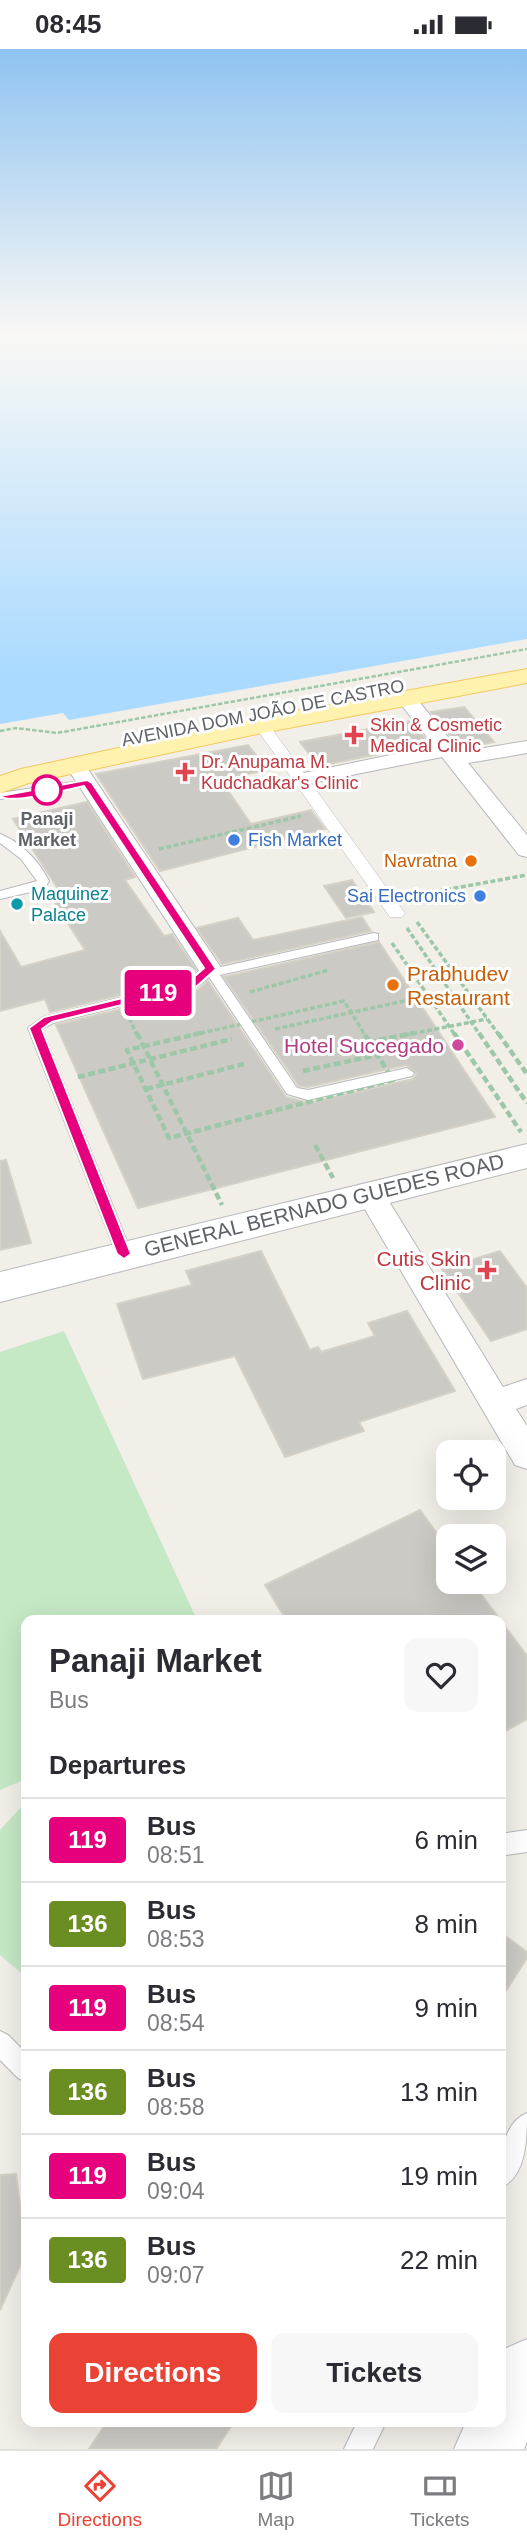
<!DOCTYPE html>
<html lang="en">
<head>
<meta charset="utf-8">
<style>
	:root { --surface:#fff; --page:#f7f7f7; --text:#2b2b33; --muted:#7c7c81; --line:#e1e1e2; --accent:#ea4335 }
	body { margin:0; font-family:Arial,sans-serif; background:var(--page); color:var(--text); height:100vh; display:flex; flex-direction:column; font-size:26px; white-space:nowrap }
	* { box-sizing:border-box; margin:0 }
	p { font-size:23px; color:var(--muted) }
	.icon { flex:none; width:38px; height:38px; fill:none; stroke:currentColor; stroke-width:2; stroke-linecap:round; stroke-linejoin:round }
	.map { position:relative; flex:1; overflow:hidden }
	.panel { position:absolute; left:21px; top:1566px; width:485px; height:812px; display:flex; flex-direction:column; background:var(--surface); border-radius:14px; box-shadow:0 7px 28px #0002 }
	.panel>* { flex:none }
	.badge { padding:0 14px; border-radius:5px; font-size:24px; line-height:46px }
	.tools { position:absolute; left:436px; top:1391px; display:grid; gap:14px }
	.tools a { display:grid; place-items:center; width:70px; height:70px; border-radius:14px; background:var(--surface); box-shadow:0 7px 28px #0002; font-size:35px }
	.map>.badge { position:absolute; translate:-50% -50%; box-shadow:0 0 0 4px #fff }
	h2 { padding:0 28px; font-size:26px; line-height:63px }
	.round { display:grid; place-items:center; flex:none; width:74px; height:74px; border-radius:14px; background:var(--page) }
	.overview { display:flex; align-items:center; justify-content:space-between; height:119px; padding:0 28px }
	h1 { font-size:33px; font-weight:700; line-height:52px }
	.action { display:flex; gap:14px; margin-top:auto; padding:14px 28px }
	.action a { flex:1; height:80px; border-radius:14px; background:var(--accent); color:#fff; font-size:28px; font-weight:700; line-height:80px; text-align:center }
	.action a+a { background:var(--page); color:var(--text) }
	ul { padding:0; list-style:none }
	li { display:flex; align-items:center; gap:21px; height:84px; padding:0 28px; border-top:2px solid var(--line) }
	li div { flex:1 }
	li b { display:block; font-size:26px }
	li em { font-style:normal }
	li .badge { min-width:77px; font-weight:700; text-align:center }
	.status { display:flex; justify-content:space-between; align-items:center; height:49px; padding:0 35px; background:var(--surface); direction:ltr }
	.status svg { height:19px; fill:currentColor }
	.dock { display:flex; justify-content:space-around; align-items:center; height:98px; border-top:2px solid var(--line); background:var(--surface); font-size:19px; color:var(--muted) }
	.dock a { display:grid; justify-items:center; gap:4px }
	.dock .active { color:var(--accent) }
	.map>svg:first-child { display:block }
	.green { fill:#c5e8c5 }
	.water { fill:#aadaff }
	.building { fill:#cccac5; stroke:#d6d1c6; stroke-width:2 }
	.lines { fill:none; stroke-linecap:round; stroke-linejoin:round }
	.service-casing { stroke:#b5b8bc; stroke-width:2 }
	.pedestrian-casing { stroke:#b5b8bc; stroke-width:1 }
	.minor-casing { stroke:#b5b8bc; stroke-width:2 }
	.tertiary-casing { stroke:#b5b8bc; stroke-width:2 }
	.secondary-casing { stroke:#b6babf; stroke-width:2 }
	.primary-casing { stroke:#f2c960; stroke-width:2 }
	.path-far2 { stroke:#9cc7a9; stroke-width:2.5; stroke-dasharray:4.5 2; stroke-linecap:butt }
	.path-far1 { stroke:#9cc7a9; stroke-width:3.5; stroke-dasharray:5 2.5; stroke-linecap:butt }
	.path { stroke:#9cc7a9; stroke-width:4.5; stroke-dasharray:7 3.5; stroke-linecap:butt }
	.service { fill:#fff; fill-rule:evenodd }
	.pedestrian { fill:#fff; fill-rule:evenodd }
	.minor { fill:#fff; fill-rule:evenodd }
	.tertiary { fill:#fff; fill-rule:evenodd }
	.secondary { fill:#fff; fill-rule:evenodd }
	.primary { fill:#fff2af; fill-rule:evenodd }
	.line { fill:#e6007e; stroke:#fff; stroke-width:2 }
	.health-dot { fill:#e0444e; stroke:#fff; stroke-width:2.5 }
	.stop-dot { fill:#fff; stroke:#e6007e; stroke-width:3.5 }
	.shop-dot { fill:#3f7fe0; stroke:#fff; stroke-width:2.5 }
	.food-dot { fill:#e8710a; stroke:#fff; stroke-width:2.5 }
	.culture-dot { fill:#0f9aa8; stroke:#fff; stroke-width:2.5 }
	.hotel-dot { fill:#d1479c; stroke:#fff; stroke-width:2.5 }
	.labels { text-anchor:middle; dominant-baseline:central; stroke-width:6; stroke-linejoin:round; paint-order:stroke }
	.far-street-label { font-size:18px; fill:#5f6368; stroke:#fff }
	.far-health-label { font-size:18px; fill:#be3a42; stroke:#fff; text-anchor:start }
	.far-stop-label { font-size:18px; font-weight:bold; fill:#5f6368; stroke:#fff }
	.far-shop-label { font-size:18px; fill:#366cbe; stroke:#fff; text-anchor:start }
	.far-food-label { font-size:18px; fill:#c56008; stroke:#fff; text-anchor:end }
	.far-culture-label { font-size:18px; fill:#0d838f; stroke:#fff; text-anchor:start }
	.food-label { font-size:21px; fill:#c56008; stroke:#fff; text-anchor:start }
	.hotel-label { font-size:21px; fill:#b23c85; stroke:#fff; text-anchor:end }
	.street-label { font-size:21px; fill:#5f6368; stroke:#fff }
	.health-label { font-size:21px; fill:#be3a42; stroke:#fff; text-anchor:end }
</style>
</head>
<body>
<div class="status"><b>08:45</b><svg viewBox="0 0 49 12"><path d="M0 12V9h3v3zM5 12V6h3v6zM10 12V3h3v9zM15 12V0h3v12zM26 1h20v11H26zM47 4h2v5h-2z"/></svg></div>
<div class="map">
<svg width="527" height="2400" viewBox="0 0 527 2400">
	<rect width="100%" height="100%" fill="#f1efe8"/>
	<g class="green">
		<polygon points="64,1282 197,1571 26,1572 26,1730 0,1741 0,1303"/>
		<polygon points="24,1755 26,1756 26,1928 0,1906 0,1781"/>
	</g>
	<polygon class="water" points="0,286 527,286 527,590 69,671 63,664 0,675"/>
	<g class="building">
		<polygon points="464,658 494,693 460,699 431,663"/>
		<polygon points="411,672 429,695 319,717 300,693"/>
		<polygon points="248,696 268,721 220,730 251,775 311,761 325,780 160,822 96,725"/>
		<polygon points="87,753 135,828 125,831 164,887 172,885 196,921 186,930 50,963 45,950 0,962 0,882 21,918 85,901 50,846 60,843 13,770"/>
		<polygon points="352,831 374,863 346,869 324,837"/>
		<polygon points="362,868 371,882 222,915 197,879 238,869 253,891"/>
		<polygon points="379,893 495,1068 138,1159 56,976 198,941 208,932 286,1048 309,1054 413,1030 417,1024 406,1016 308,1038 299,1037 224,928"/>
		<polygon points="6,1111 31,1194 0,1201 0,1112"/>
		<polygon points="261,1202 310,1301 318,1298 321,1303 375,1287 368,1274 407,1262 455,1342 359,1373 364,1382 285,1408 235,1307 143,1330 117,1255 192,1236 186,1222"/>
		<polygon points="500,1202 527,1239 527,1280 491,1292 442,1220"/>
		<polygon points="420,1461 448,1500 448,1533 472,1533 527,1607 527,1670 500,1685 500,1572 287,1572 265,1536"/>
		<polygon points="500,1883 527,1903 527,1909 500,1951"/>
		<polygon points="16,2125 26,2204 0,2261 0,2126"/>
		<polygon points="107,2373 234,2373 216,2400 89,2400"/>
	</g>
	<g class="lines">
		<g class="service-casing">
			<g id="service">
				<polygon points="87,731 91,732 91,736 0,750 0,744"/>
				<path d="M0 785C21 793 39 812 49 832L44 840 0 850V842L37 832 21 810 0 794Z"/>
				<polygon points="374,884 378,885 378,891 220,926 297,1039 308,1041 407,1019 414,1024 412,1027 308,1051 287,1045 209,928 197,938 53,974 42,980 132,1205 124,1211 118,1209 28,979 43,968 187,932 205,917 216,919"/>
				<polygon points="527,1781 527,1803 500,1807 500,1785"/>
				<polygon points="0,1982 8,1986 26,2004 26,2033 18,2029 0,2011"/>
				<path d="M527 2064C527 2088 527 2128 500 2139 500 2115 500 2075 527 2064Z"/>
				<polygon points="357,2373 386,2373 373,2400 344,2400"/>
			</g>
		</g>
		<g class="pedestrian-casing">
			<polygon id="pedestrian" points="262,671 267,673 402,860 405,864 402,868 390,868 254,676"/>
		</g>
		<g class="minor-casing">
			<g id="minor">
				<polygon points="405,642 412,644 460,703 527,692 527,704 468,714 527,786 527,808 519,806 442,708 301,736 294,734 290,730 294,726 434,697 395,648"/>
				<polygon points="76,711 83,713 222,920 219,925 210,927 201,925 198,920 66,717 69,713"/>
				<polygon points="370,1135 380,1138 503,1338 527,1330 527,1356 516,1360 527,1377 527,1420 515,1416 356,1145 360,1138"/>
			</g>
		</g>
		<g class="tertiary-casing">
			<polygon id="tertiary" points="527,1095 527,1119 0,1253 0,1223"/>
		</g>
		<g class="secondary-casing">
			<polygon id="secondary" points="527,2290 527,2393 524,2400 454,2400 466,2373 500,2373 500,2306 504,2300"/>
		</g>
		<g class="primary-casing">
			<polygon id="primary" points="527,620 527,634 262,684 29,734 0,744 0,727 21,720 262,668"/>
		</g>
		<polyline class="path-far2" points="0,682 16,679 57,684 527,600"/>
		<g class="path-far1">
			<polyline points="159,800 301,767"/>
			<polyline points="409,844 422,845 527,826"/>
			<polyline points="417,873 499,986"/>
			<polyline points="407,879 480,986"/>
			<polyline points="392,894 455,986"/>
			<polyline points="250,943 329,921"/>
			<polyline points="129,969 137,986"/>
			<polyline points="275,980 427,947"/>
			<polyline points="193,986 344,952 365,986"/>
			<polyline points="405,986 487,970"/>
		</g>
		<g class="path">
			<polyline points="137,984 222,1156"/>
			<polyline points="201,984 127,1001 169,1089 393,1031 364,984"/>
			<polyline points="454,984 521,1083"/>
			<polyline points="479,984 527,1054"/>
			<polyline points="498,984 527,1025"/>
			<polyline points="369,993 414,984"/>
			<polyline points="303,1022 378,1006"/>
			<polyline points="78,1028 232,990"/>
			<polyline points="146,1040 244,1015"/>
			<polyline points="315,1096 333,1129"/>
		</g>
		<use href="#service" class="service"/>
		<use href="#pedestrian" class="pedestrian"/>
		<use href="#minor" class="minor"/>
		<use href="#tertiary" class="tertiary"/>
		<use href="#secondary" class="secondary"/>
		<use href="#primary" class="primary"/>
	</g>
	<linearGradient id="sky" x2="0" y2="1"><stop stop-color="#8fc3f1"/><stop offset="0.46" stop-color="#f9f8f5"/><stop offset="1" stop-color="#f9f8f5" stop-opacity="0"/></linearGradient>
	<rect width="527" height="622" fill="url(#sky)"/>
	<path class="line" d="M87 731 92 734 216 920 196 938 52 973 42 980 131 1205 124 1210 117 1205 29 979 44 968 188 933 204 919 84 737C65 741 10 756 0 747Z"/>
	<g class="health-dot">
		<path d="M350.5 675.5h7v7h7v7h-7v7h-7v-7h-7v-7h7z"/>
		<path d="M181.5 712.5h7v7h7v7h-7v7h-7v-7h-7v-7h7z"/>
		<path d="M483.5 1210.5h7v7h7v7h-7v7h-7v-7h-7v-7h7z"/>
	</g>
	<circle class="stop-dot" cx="47" cy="741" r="14"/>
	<g class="shop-dot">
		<circle cx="234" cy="791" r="7"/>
		<circle cx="480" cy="847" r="7"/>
	</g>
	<g class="food-dot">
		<circle cx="471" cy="812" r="7"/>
		<circle cx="393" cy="936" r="7"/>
	</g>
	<circle class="culture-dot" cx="17" cy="855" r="7"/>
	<circle class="hotel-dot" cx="458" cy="996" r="7"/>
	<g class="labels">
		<g class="far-street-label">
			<text transform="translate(263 664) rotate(-11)">AVENIDA DOM JOÃO DE CASTRO</text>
		</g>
		<g class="far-health-label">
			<text x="370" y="676">Skin &amp; Cosmetic<tspan x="370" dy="21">Medical Clinic</tspan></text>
			<text x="201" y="713">Dr. Anupama M.<tspan x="201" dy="21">Kudchadkar's Clinic</tspan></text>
		</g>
		<g class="far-stop-label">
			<text x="47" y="770">Panaji<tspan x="47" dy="21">Market</tspan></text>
		</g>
		<g class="far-shop-label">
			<text x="248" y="791">Fish Market</text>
			<text x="466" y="847" text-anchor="end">Sai Electronics</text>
		</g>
		<g class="far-food-label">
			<text x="457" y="812">Navratna</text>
		</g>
		<g class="far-culture-label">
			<text x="31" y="845">Maquinez<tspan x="31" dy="21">Palace</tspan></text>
		</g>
		<g class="food-label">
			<text x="407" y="924">Prabhudev<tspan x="407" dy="24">Restaurant</tspan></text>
		</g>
		<g class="hotel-label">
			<text x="444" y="996">Hotel Succegado</text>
		</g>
		<g class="street-label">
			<text transform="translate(324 1156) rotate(-14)">GENERAL BERNADO GUEDES ROAD</text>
		</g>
		<g class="health-label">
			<text x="471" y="1209">Cutis Skin<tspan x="471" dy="24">Clinic</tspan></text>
		</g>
	</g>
</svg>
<div class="tools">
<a><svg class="icon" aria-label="locate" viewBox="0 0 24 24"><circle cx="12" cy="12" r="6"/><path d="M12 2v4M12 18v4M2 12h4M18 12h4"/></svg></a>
<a><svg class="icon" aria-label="layers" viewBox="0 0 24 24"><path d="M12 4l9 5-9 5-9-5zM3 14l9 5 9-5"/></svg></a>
</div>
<b class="badge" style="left:158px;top:944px;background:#e6007e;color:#fff">119</b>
<section class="panel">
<div class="overview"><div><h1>Panaji Market</h1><p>Bus</p></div><a class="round"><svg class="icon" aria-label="heart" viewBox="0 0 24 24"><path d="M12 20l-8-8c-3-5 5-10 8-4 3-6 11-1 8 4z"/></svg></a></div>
<h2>Departures</h2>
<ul>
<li><span class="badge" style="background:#e6007e;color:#fff">119</span><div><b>Bus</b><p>08:51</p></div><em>6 min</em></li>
<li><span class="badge" style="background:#6b8e23;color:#fff">136</span><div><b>Bus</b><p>08:53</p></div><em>8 min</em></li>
<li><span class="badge" style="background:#e6007e;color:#fff">119</span><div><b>Bus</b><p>08:54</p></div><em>9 min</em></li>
<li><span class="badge" style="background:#6b8e23;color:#fff">136</span><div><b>Bus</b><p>08:58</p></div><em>13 min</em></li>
<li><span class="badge" style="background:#e6007e;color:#fff">119</span><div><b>Bus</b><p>09:04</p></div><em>19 min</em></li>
<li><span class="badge" style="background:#6b8e23;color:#fff">136</span><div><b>Bus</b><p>09:07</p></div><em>22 min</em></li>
</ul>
<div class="action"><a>Directions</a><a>Tickets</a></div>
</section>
</div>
<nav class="dock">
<a class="active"><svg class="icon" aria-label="directions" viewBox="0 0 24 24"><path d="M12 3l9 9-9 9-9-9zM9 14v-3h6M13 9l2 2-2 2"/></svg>Directions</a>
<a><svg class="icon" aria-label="map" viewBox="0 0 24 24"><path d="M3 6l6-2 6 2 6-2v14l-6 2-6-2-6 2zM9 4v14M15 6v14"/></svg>Map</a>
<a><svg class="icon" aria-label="tickets" viewBox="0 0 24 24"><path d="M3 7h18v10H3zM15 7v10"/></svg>Tickets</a>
</nav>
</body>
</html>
